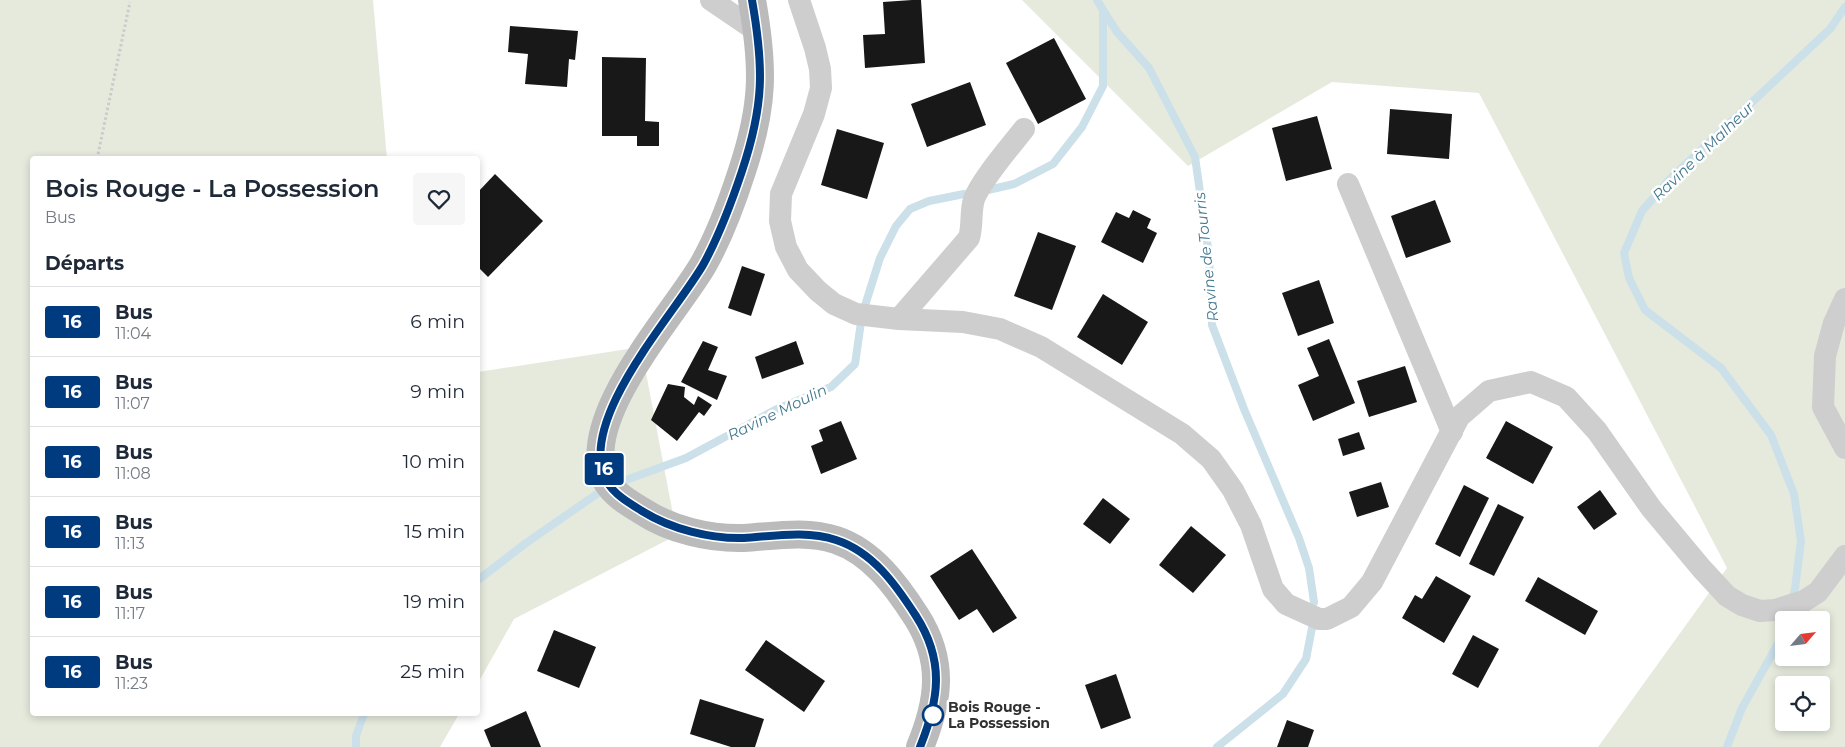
<!DOCTYPE html>
<html lang="fr">
<head>
<meta charset="utf-8">
<style>
	:root { --surface:#fff; --page:#f6f6f7; --text:#1f2937; --muted:#747a83; --line:#e0e1e3 }
	body { margin:0; font-family:Montserrat,sans-serif; background:var(--page); color:var(--text); height:100vh; display:flex; flex-direction:column; font-size:19px; white-space:nowrap }
	* { box-sizing:border-box; margin:0 }
	p { font-size:16px; color:var(--muted) }
	.icon { flex:none; width:28px; height:28px; fill:none; stroke:currentColor; stroke-width:2; stroke-linecap:round; stroke-linejoin:round }
	.map { position:relative; flex:1; overflow:hidden }
	.side { position:absolute; left:30px; top:156px; width:450px; height:560px; display:flex; flex-direction:column; background:var(--surface); border-radius:5px; box-shadow:0 2px 8px #0003 }
	.side>* { flex:none }
	.badge { padding:0 10px; border-radius:4px; font-size:18px; line-height:32px }
	.needle { width:32px; rotate:62deg }
	.tools { position:absolute; left:1775px; top:611px; display:grid; gap:10px }
	.tools a { display:grid; place-items:center; width:55px; height:55px; border-radius:5px; background:var(--surface); box-shadow:0 2px 8px #0003; font-size:25px }
	.map>.badge { position:absolute; translate:-50% -50%; box-shadow:0 0 0 2px #fff }
	h2 { padding:0 15px; font-size:19px; line-height:45px }
	.round { display:grid; place-items:center; flex:none; width:52px; height:52px; border-radius:5px; background:var(--page) }
	.summary { display:flex; align-items:center; justify-content:space-between; height:85px; padding:0 15px }
	h1 { font-size:24px; font-weight:600; line-height:38px }
	ul { padding:0; list-style:none }
	li { display:flex; align-items:center; gap:15px; height:70px; padding:0 15px; border-top:1px solid var(--line) }
	li div { flex:1 }
	li b { display:block; font-size:19px }
	li em { font-style:normal }
	li .badge { min-width:55px; font-weight:700; text-align:center }
	.map>svg:first-child { display:block }
	.green { fill:#e5eadd; fill-rule:evenodd }
	.lines { fill:none; stroke-linecap:round; stroke-linejoin:round }
	.stream { stroke:#cbe0e9; stroke-width:8 }
	.building { fill:#181818 }
	.path { stroke:#cbcbcb; stroke-width:3; stroke-dasharray:2.5 2.5; stroke-linecap:butt }
	.minor { stroke:#cecece; stroke-width:22 }
	.secondary { stroke:#bbb; stroke-width:28 }
	.line-casing { stroke:#fff; stroke-width:11 }
	.line { stroke:#003b80; stroke-width:8 }
	.stop-dot { fill:#fff; stroke:#003b80; stroke-width:2.5 }
	.labels { text-anchor:middle; dominant-baseline:central; stroke-width:5; stroke-linejoin:round; paint-order:stroke }
	.stop-label { font-size:14px; font-weight:bold; fill:#313131; stroke:#fff; text-anchor:start }
	.water-label { font-size:15px; font-style:italic; fill:#43788f; stroke:#fff }
</style>
</head>
<body>
<div class="map">
<svg width="1845" height="747" viewBox="0 0 1845 747">
	<rect width="100%" height="100%" fill="#fff"/>
	<g class="green">
		<polygon points="0,0 373,0 387,159 32,159 32,714 459,714 440,747 0,747"/>
		<path d="M1022 0H1845V747H1598L1727 568 1479 93 1332 82 1188 166ZM1784 620H1821V658H1784ZM1784 685H1821V722H1784Z"/>
		<polygon points="641,347 677,535 514,619 478,683 478,372"/>
	</g>
	<g class="lines">
		<g class="stream">
			<polyline points="1103,10 1117,32 1149,68 1195,157 1209,255 1212,325 1244,409 1299,538 1309,568 1314,602"/>
			<polyline points="988,190 1014,184 1053,164 1082,127 1103,86 1103,10 1097,0"/>
			<polyline points="478,580 526,543 607,487 686,458 777,409 831,387 855,364 862,315 880,258 896,226 910,209 929,201 964,194"/>
			<polyline points="1786,620 1795,589 1801,541 1794,494 1771,435 1721,368 1645,310 1629,278 1624,253 1642,211 1669,180 1830,29 1845,7"/>
			<polyline points="356,747 356,736 364,714"/>
			<polyline points="1217,747 1283,694 1306,659 1312,628"/>
			<polyline points="1727,747 1742,708 1780,640 1784,626"/>
		</g>
	</g>
	<g class="building">
		<polygon points="912,0 921,0 925,63 865,68 863,35 885,34 883,2"/>
		<polygon points="510,26 578,31 575,60 569,59 567,87 525,84 528,54 508,52"/>
		<polygon points="1054,38 1086,99 1038,124 1006,63"/>
		<polygon points="602,57 646,58 645,121 659,122 659,146 637,146 637,136 602,136"/>
		<polygon points="970,82 986,125 927,147 911,104"/>
		<polygon points="1390,109 1452,114 1449,159 1387,154"/>
		<polygon points="1317,116 1332,169 1286,181 1272,128"/>
		<polygon points="837,129 884,143 867,199 821,185"/>
		<polygon points="495,174 543,221 488,277 478,267 478,192"/>
		<polygon points="1435,200 1451,242 1406,258 1391,216"/>
		<polygon points="1133,210 1151,219 1147,228 1157,233 1143,263 1101,242 1116,212 1129,218"/>
		<polygon points="1038,232 1076,246 1052,310 1014,296"/>
		<polygon points="742,266 765,274 751,316 728,308"/>
		<polygon points="1319,280 1334,323 1298,336 1282,293"/>
		<polygon points="1103,294 1148,322 1122,365 1077,337"/>
		<polygon points="1329,339 1355,403 1313,421 1298,385 1319,376 1307,348"/>
		<polygon points="703,341 718,347 708,370 727,376 717,400 681,382"/>
		<polygon points="796,341 804,364 762,379 755,357"/>
		<polygon points="1405,366 1417,402 1369,417 1357,381"/>
		<polygon points="668,384 685,387 684,397 694,405 698,396 712,405 704,416 699,412 677,441 651,420"/>
		<polygon points="841,421 857,459 821,474 811,446 823,441 819,430"/>
		<polygon points="1506,421 1553,447 1533,484 1486,458"/>
		<polygon points="1359,432 1365,449 1343,456 1338,439"/>
		<polygon points="1381,482 1389,507 1357,517 1349,492"/>
		<polygon points="1464,485 1489,498 1460,557 1435,544"/>
		<polygon points="1600,490 1617,514 1594,530 1577,507"/>
		<polygon points="1103,498 1130,519 1110,544 1083,524"/>
		<polygon points="1498,504 1524,517 1494,576 1469,564"/>
		<polygon points="1191,526 1226,555 1193,593 1159,565"/>
		<polygon points="972,549 1017,618 993,633 977,609 959,620 930,576"/>
		<polygon points="1436,576 1471,596 1444,643 1402,618 1415,595 1422,599"/>
		<polygon points="1538,577 1598,611 1585,635 1525,601"/>
		<polygon points="554,630 596,647 579,688 537,671"/>
		<polygon points="1473,635 1499,649 1478,688 1452,674"/>
		<polygon points="766,640 825,681 804,712 745,670"/>
		<polygon points="1116,674 1131,718 1101,729 1085,685"/>
		<polygon points="700,699 764,719 755,747 731,747 690,734"/>
		<polygon points="526,711 541,747 491,747 484,730"/>
		<polygon points="1287,720 1314,730 1308,747 1277,747"/>
	</g>
	<g class="lines">
		<polyline class="path" points="97,159 130,2"/>
		<g class="minor">
			<polyline points="711,0 758,32"/>
			<polyline points="799,0 815,48 820,69 821,88 814,114 781,194 780,221 786,247 798,270 818,291 834,304 856,314 899,319 963,322 1000,329 1041,347 1182,434 1211,459 1233,490 1251,525 1273,589 1286,604 1319,619 1327,619 1351,607 1372,582 1459,417 1489,391 1531,382 1566,397 1597,431 1651,508 1702,569 1727,596 1742,605 1760,611 1775,610 1804,601 1818,592 1845,556"/>
			<polyline points="1348,184 1452,432"/>
			<polyline points="1845,299 1834,323 1825,356 1823,407 1845,448"/>
			<path d="M899 319 969 238C973 224 970 213 974 199 982 179 1010 147 1024 129"/>
		</g>
		<path class="secondary" d="M752 0C764 68 764 105 742 171 732 202 719 237 703 265 674 315 574 422 607 482 615 495 629 503 642 511 671 530 710 539 744 538 774 536 807 530 836 540 872 552 896 585 916 616 945 661 939 701 920 747"/>
	</g>
	<g class="lines">
		<g class="line-casing">
			<path id="line" d="M752 0C764 68 764 105 742 171 732 201 718 238 703 265 674 315 574 422 607 482 615 495 629 503 642 511 671 529 710 539 744 538 774 536 807 530 836 540 873 552 896 585 916 616 945 661 939 700 920 747"/>
		</g>
		<use href="#line" class="line"/>
	</g>
	<circle class="stop-dot" cx="933" cy="715" r="10"/>
	<g class="labels">
		<g class="stop-label">
			<text x="948" y="707">Bois Rouge -<tspan x="948" dy="16">La Possession</tspan></text>
		</g>
		<g class="water-label">
			<text transform="translate(1703 151) rotate(-44)">Ravine à Malheur</text>
			<text transform="translate(1206 257) rotate(-96)">Ravine de Tourris</text>
			<text transform="translate(777 412) rotate(-26)">Ravine Moulin</text>
		</g>
	</g>
</svg>
<div class="tools">
<a><svg class="needle" viewBox="-14 -14 28 28"><path d="M0-13l5 13h-10z" fill="#e53935"/><path d="M0 13l5-13h-10z" fill="#747a83"/></svg></a>
<a><svg class="icon" aria-label="locate" viewBox="0 0 24 24"><circle cx="12" cy="12" r="6"/><path d="M12 2v4M12 18v4M2 12h4M18 12h4"/></svg></a>
</div>
<b class="badge" style="left:604px;top:469px;background:#003b80;color:#fff">16</b>
<section class="side">
<div class="summary"><div><h1>Bois Rouge - La Possession</h1><p>Bus</p></div><a class="round"><svg class="icon" aria-label="heart" viewBox="0 0 24 24"><path d="M12 20l-8-8c-3-5 5-10 8-4 3-6 11-1 8 4z"/></svg></a></div>
<h2>Départs</h2>
<ul>
<li><span class="badge" style="background:#003b80;color:#fff">16</span><div><b>Bus</b><p>11:04</p></div><em>6 min</em></li>
<li><span class="badge" style="background:#003b80;color:#fff">16</span><div><b>Bus</b><p>11:07</p></div><em>9 min</em></li>
<li><span class="badge" style="background:#003b80;color:#fff">16</span><div><b>Bus</b><p>11:08</p></div><em>10 min</em></li>
<li><span class="badge" style="background:#003b80;color:#fff">16</span><div><b>Bus</b><p>11:13</p></div><em>15 min</em></li>
<li><span class="badge" style="background:#003b80;color:#fff">16</span><div><b>Bus</b><p>11:17</p></div><em>19 min</em></li>
<li><span class="badge" style="background:#003b80;color:#fff">16</span><div><b>Bus</b><p>11:23</p></div><em>25 min</em></li>
</ul>
</section>
</div>
</body>
</html>
